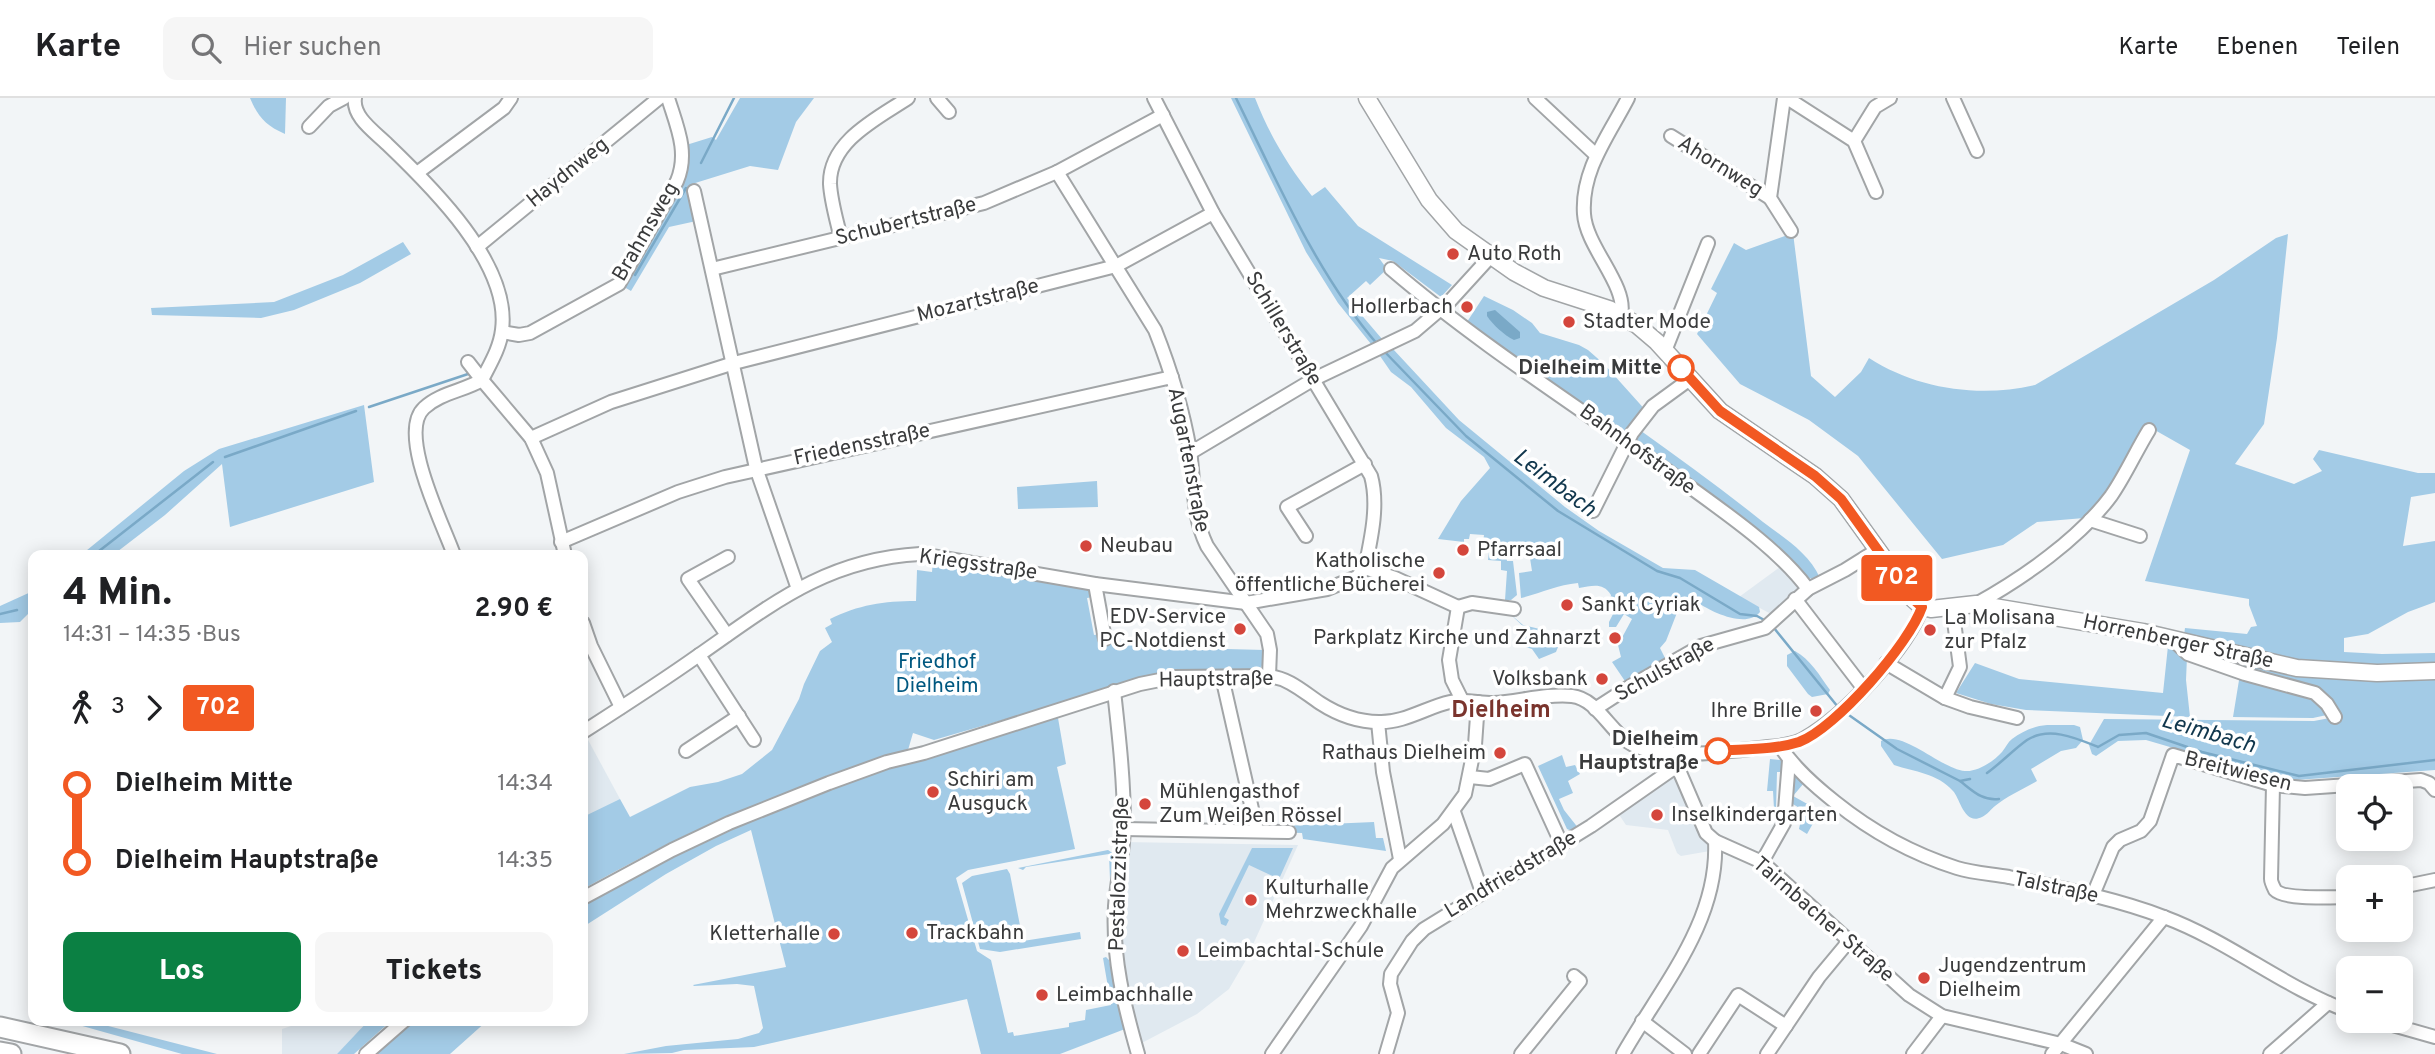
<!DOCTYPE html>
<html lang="de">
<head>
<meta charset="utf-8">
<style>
	:root { --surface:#fff; --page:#f6f6f6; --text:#202124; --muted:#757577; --line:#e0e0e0; --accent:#0b8043 }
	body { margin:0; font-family:Overpass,sans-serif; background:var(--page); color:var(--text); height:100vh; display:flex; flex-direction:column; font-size:26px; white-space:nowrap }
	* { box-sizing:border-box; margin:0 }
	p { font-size:23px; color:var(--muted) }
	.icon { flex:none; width:38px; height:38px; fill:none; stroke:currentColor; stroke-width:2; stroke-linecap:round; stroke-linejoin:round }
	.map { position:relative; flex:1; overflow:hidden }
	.panel { position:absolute; left:28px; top:452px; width:560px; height:476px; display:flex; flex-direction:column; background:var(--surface); border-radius:14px; box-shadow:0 4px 18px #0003 }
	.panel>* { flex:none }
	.badge { padding:0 14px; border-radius:5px; font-size:24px; line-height:46px }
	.controls { position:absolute; left:2336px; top:676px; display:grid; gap:14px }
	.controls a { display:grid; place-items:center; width:77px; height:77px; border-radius:14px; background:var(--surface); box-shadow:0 4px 18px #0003; font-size:35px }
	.map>.badge { position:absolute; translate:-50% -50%; box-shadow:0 0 0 4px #fff }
	.legs { display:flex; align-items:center; gap:10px; height:77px; padding:0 35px; font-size:23px }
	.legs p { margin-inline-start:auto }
	.headline { display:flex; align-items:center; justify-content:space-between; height:119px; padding:0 35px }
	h1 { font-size:38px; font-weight:800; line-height:52px }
	.primary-button { display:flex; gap:14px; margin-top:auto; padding:14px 35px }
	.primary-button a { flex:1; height:80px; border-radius:14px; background:var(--accent); color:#fff; font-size:28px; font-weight:800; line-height:80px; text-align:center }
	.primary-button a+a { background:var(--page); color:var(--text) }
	ul { padding:0 35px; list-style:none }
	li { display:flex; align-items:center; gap:24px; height:77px; font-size:26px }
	li i { display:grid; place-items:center; width:10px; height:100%; margin:0 9px; background:currentColor }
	li i::after { content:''; width:18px; height:18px; margin:-9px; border:5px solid; border-radius:50%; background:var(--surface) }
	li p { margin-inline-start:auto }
	li:first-child i { background:linear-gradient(#0000 50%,currentColor 0) }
	li:last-child i { background:linear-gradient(currentColor 50%,#0000 0) }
	header { display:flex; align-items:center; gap:42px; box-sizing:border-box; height:98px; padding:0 35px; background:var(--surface); border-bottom:2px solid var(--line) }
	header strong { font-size:33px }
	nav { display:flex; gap:38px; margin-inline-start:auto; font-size:24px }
	.search { width:490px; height:63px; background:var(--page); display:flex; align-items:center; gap:18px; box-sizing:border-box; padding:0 24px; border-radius:14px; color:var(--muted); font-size:26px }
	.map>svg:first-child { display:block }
	.built { fill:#e0e9f0 }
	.green { fill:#a3cbe6 }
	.water { fill:#7aa9c7 }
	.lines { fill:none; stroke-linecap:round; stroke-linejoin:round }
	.stream { stroke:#7aa9c7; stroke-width:2.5 }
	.minor-casing { stroke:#a2a5a7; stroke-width:16 }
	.major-casing { stroke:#a2a5a7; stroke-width:19 }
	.highway-casing { stroke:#a2a5a7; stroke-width:23 }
	.minor { stroke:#fff; stroke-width:12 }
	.major { stroke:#fff; stroke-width:16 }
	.highway { stroke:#fff; stroke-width:19 }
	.line-1-casing { stroke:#fff; stroke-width:16 }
	.line-1 { stroke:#f25922; stroke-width:10 }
	.poi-dot { fill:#d4463c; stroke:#fff; stroke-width:2.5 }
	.stop-1-dot { fill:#fff; stroke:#f25922; stroke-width:3.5 }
	.labels { text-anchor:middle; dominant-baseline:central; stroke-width:7; stroke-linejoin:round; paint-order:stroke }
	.street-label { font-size:21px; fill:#3a3b3c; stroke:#fff }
	.poi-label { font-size:21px; fill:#3a3b3c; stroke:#fff; text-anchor:start }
	.stop-label { font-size:21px; font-weight:bold; fill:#3a3b3c; stroke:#fff; text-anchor:end }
	.park-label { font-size:21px; fill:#005880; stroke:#fff }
	.water-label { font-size:23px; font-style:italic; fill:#11374d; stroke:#fff }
	.quarter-label { font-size:24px; font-weight:bold; fill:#7a342d; stroke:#fff }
</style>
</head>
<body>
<header>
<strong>Karte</strong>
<div class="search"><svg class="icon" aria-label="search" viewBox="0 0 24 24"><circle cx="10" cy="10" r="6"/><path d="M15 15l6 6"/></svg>Hier suchen</div>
<nav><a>Karte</a><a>Ebenen</a><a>Teilen</a></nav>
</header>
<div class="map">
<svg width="2435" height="956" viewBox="0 0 2435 956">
	<rect width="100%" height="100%" fill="#f2f5f7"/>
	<g class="built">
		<polygon points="1780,469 1792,477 1799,488 1798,495 1773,517 1739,499"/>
		<polygon points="587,640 620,701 583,720 583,642"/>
		<polygon points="1674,677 1696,719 1710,753 1681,758 1677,755 1668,732 1626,727 1618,715"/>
		<polygon points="1123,744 1298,747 1246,862 1229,891 1197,916 1136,948 1118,873"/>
		<polygon points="309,922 369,922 337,956 282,956 282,931"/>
	</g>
	<g class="green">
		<path d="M250 0H286L285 36C266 28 258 19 250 0Z"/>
		<polygon points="740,0 814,0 796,24 778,72 750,68 692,86 701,122 669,129 631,193 619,186 677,83 683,48 712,39 716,42"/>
		<path d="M1231 0H1255C1269 36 1288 68 1312 98L1325 89 1358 128 1452 187 1441 199 1393 163 1379 160 1387 171 1370 187 1366 183 1347 200 1382 241 1371 246 1338 205 1306 154Z"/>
		<path d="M1793 135 1811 278 1835 299 1861 274 1869 260C1917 291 1979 300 2035 287L2214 182 2276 140 2288 136 2277 240 2264 326 2235 366 2294 386 2322 373 2313 361 2319 352 2418 375H2435V395L2411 399 2403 448 2435 443V504L2408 514 2368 536 2344 540V554L2382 556 2435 555V565L2343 568 2301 565 2184 537 2185 530 2247 536 2251 529 2257 528 2249 507V501L2145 483 2190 352 2153 331 2107 395 2084 420 2037 424 2003 447 1942 461 1858 358 1809 322 1740 286 1697 236 1717 195 1711 191 1734 145 1746 152Z"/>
		<polygon points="403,144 411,156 360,185 294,212 261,220 152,217 151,210 274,204 343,177"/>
		<path d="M1484 198 1513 212 1532 225 1540 235 1579 247 1588 252 1604 266 1648 315 1637 330C1680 361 1722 391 1763 424 1784 440 1809 455 1820 480L1815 482 1804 478 1463 230Z"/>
		<path d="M1393 251 1459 322 1565 409 1599 433 1663 470 1695 472 1759 509 1760 514C1747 531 1711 514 1697 504L1680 507 1666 543 1660 550 1668 566 1629 589 1612 564 1621 559 1618 547 1632 521 1624 516 1616 529H1609V524L1614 514 1609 509 1611 497C1603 484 1592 488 1579 490L1578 485C1557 487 1541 495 1521 500L1519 475 1532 473 1529 454 1523 455 1522 449 1505 451 1507 463H1513L1517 497 1511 502H1505L1507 473 1501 472V463L1488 462 1490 446 1483 445 1484 437 1470 436 1469 441H1464V444L1438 441 1461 403 1490 370 1484 359 1446 330 1411 289 1391 274 1380 258Z"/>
		<polygon points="364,307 374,384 230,429 222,366 165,417 113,457 81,457 184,373 219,351"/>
		<polygon points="1097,383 1098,409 1018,411 1017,389"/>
		<path d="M933 462 1091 491 1093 499 1087 500 1094 537 1100 536 1102 541 1186 550 1265 552 1264 564 1260 571 1247 574 1207 576 1071 602 934 642 913 635 908 652C844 674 779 696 717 723 671 743 627 767 583 791V719L620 701 630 719 690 689 718 684 742 676 772 652 799 601 804 586 820 553 832 544 825 530 832 526 830 521C858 507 884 503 916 503L917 472 932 474Z"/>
		<polygon points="33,493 33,511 20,524 0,525 0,508"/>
		<polygon points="1509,515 1523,527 1565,537 1565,546 1558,549 1556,554 1539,561 1532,551 1519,547 1526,531"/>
		<polygon points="2168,548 2187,559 2186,582 2190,619 2026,612 1991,606 1956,595 1975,565 2019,581 2163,595"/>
		<path d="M1795 553C1810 561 1820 578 1830 592L1828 596 1812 599 1808 596 1787 568V557Z"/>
		<polygon points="2190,554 2435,581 2435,672 2296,682 2235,668 2146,642 2118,643 2096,658 2092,656 2089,647 2104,621 2314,623 2335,619 2336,615 2313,620 2233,619 2240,576"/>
		<polygon points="1058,620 1066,666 1057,669 1075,751 968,772 956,780 977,853 991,862 1008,935 1013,934 1014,938 1069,929 1069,925 1085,922 1086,912 1111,907 1103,860 1106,859 1109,862 1125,931 1060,956 981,956 967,901 754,949 684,952 672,955 624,956 666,948 738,941 759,935 763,930 754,888 737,886 694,888 693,887 786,869 751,732 716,748 666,776 583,829 583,808 648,770 763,715 898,666 917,663"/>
		<path d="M2047 627H2074L2080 629 2083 642 2076 650 2061 653 2031 671 2037 683C2023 691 2007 698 1995 708 1991 711 1987 717 1982 719 1964 728 1960 700 1953 693 1937 675 1915 674 1894 667L1881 648V643C1902 631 1941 671 1965 673 1978 674 1994 663 2002 654 2006 649 2008 644 2012 641 2023 633 2034 628 2047 627Z"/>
		<polygon points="1562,657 1566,669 1575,667 1580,676 1568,683 1573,695 1559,701 1564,712 1579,731 1574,734 1567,731 1538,668"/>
		<polygon points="1770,661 1780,662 1785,666 1783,674 1777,674 1776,711 1774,711 1773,693 1767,693"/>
		<polygon points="1790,673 1804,685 1793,698 1820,713 1807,736 1799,731 1803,712 1791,705"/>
		<polygon points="1374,724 1376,740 1383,740 1386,753 1303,741 1302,735 1267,734 1282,728"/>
		<polygon points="1252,750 1293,750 1279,781 1249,767 1224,819 1229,822 1226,828 1221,826 1219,816"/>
		<polygon points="1108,752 1114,756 1110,782 1109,756 1026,769 1023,772 1018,770"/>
		<polygon points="1007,771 1010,776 1023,843 1080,834 1081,841 1000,854 980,851 962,785 972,778"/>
		<polygon points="61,922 85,922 217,956 182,956"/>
		<polygon points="369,922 392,922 354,956 337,956"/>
		<polygon points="416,922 488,922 450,956 376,956"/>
	</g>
	<path class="water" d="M1495 212 1520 234V240L1514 242C1504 237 1493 227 1487 218V214Z"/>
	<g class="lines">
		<g class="stream">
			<path d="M1236 0C1278 85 1316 175 1378 247"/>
			<polyline points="701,65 734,0"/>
			<polyline points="635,177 686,90"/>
			<polyline points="1383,252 1466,338 1558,413 1657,473 1680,480 1740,516 1757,518 1766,523"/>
			<polyline points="369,309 471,275"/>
			<polyline points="225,359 356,313"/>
			<polyline points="94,457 213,364"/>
			<polyline points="0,516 17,512"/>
			<polyline points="1774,530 1838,609"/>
			<polyline points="1846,615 1897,651 1960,683 1970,681"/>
			<path d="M1987 675C2001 665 2013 652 2027 642 2049 628 2076 640 2098 649L2119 637 2146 635 2202 654 2299 678 2435 662"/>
			<path d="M1960 683C1973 693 1982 703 1999 701"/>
		</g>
		<g class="minor-casing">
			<g id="minor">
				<path d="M355 0C352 19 375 34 387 46 431 88 511 166 502 232 500 250 490 266 482 282L468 264"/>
				<polyline points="937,0 949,14"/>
				<path d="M1154 0 1213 115 1371 378C1379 407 1371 441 1365 470"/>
				<polyline points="1535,0 1596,57"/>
				<polyline points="1784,0 1770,100 1791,133"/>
				<polyline points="1787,0 1854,43 1876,94"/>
				<polyline points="1953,0 1977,53"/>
				<polyline points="309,29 329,8 344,0"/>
				<polyline points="1671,38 1770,100"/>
				<polyline points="1854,43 1875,9 1890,0"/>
				<path d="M1057 74 1155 232C1170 270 1183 312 1190 353 1195 387 1191 415 1207 448L1267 536 1270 552 1269 578"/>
				<polyline points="417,75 504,10 511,0"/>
				<polyline points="694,93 756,370 798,491"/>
				<path d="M841 141C837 123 831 104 830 86 829 43 878 20 908 0"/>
				<polyline points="477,149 659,0"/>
				<polyline points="712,171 984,105 1057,74 1163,17"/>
				<path d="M1391 171C1481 248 1583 312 1679 381 1721 412 1777 449 1808 491"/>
				<path d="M1621 217C1628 188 1586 149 1584 116 1581 72 1609 37 1628 0"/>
				<path d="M502 234 519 237 530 235 619 186 677 83C689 54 677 29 668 0"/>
				<polyline points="1665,253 1708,145"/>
				<polyline points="531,340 611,304 734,265 1116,168 1213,115"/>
				<polyline points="1190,355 1314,281 1415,233 1449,204 1490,159"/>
				<polyline points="1593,413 1632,335 1653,308 1690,281"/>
				<polyline points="2090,422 2140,438"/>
				<polyline points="1306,438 1287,409 1365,366"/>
				<polyline points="561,444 678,394 725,379 1172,279"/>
				<path d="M454 457C443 426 397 335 424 310 440 295 463 293 482 282L531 340 547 375 565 457"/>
				<polyline points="1365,470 1395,480 1458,509 1449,562 1452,582 1462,602"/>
				<polyline points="1095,486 1105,541"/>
				<polyline points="1795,501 1864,591"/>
				<path d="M1976 506C2023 480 2079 441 2111 398 2125 378 2136 353 2149 332"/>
				<polyline points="1458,509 1472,505 1514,511"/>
				<polyline points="583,525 591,548 621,609"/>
				<polyline points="727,537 688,481 728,459"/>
				<polyline points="2173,542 2188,556 2245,576 2315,595 2327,606 2335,619"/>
				<polyline points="699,557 754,642"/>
				<polyline points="1886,565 1945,600 1970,609 2017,620"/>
				<polyline points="1222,579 1257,733"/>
				<path d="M1114 593C1119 638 1124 682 1124 727 1124 754 1117 781 1115 808 1112 859 1124 907 1138 956"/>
				<polyline points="1945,600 1960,569 1952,508"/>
				<polyline points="1595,611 1629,589 1701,548 1765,530 1808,491 1845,472 1877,452"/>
				<polyline points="1378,624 1383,674 1400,761"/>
				<path d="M583 634C622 609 661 584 699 557 772 506 827 461 920 456L1095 486 1246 505 1327 491 1357 479 1365 470"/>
				<path d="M1780 648C1794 670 1815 688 1835 704 1871 733 1913 756 1957 770 1973 775 1992 776 2009 779 2061 790 2114 800 2164 819 2229 843 2283 889 2348 913"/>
				<polyline points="686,653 739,618"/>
				<polyline points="1470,679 1489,681 1525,666 1562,747"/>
				<path d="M2273 687 2271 781C2271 783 2274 790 2275 792 2284 802 2334 799 2348 799"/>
				<polyline points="1454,714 1482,794"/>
				<polyline points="1124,731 1289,734"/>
				<polyline points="1715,743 1762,764 1909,897 1942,918 2061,946 2086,956"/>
				<polyline points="1762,764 1784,725 1789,662"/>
				<polyline points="2401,789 2435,782"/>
				<polyline points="2093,797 2113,749 2120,742 2141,733 2150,723 2173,657 2273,687 2305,690 2421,682 2429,685 2435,692"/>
				<path d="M583 800 672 752 729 725 829 685 887 664 924 655 1140 586 1175 579 1269 578C1290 581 1302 593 1320 605 1337 616 1358 624 1379 624 1404 625 1427 609 1450 604 1465 601 1478 605 1493 605 1518 604 1546 595 1572 598 1598 601 1610 635 1633 647 1669 665 1739 651 1780 648 1789 646 1798 645 1805 640 1843 619 1908 550 1922 509"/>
				<polyline points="2375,922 2435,939"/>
				<polyline points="1642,923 1685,956"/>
				<polyline points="366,956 405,922"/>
				<polyline points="1272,956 1361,828 1392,770 1443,726 1465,696 1475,647 1478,604"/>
				<polyline points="1386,956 1398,915 1390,886 1391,876 1412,843 1424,831 1591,728 1677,668"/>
				<polyline points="1521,956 1580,883 1574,878"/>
				<path d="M1623 956C1661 889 1719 824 1715 743L1706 735 1675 663"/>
				<polyline points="1699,956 1738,897 1786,928"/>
				<polyline points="1767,956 1819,879 1849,843"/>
				<polyline points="1913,956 1942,918"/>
				<polyline points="2052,956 2164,819"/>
				<polyline points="2270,956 2328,905"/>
			</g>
		</g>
		<g class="major-casing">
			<polyline id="major" points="1367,0 1429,102 1456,133 1514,174 1544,190 1609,211 1637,227 1657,244 1720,313 1815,378 1841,401 1913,501 1922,509 1931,511 1976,506 2143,534 2297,570 2377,575 2435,573"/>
		</g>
		<g class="highway-casing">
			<g id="highway">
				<polyline points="0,929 120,956"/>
				<polyline points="0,954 11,956"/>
			</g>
		</g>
		<use href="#minor" class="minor"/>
		<use href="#major" class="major"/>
		<use href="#highway" class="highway"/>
	</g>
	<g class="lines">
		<g class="line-1-casing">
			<path id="line-1" d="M1681 270 1720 313 1815 378 1841 401 1913 501 1922 509C1909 546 1836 630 1799 644 1774 652 1744 651 1718 653"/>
		</g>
		<use href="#line-1" class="line-1"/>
	</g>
	<g class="poi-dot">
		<circle cx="1453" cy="156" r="7"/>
		<circle cx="1467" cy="209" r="7"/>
		<circle cx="1569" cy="224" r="7"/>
		<circle cx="1086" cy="448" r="7"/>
		<circle cx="1463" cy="452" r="7"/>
		<circle cx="1439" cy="475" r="7"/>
		<circle cx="1567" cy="507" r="7"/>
		<circle cx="1240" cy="531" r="7"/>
		<circle cx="1930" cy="532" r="7"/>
		<circle cx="1615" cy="540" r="7"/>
		<circle cx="1602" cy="581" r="7"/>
		<circle cx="1816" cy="613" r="7"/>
		<circle cx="1500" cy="655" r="7"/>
		<circle cx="933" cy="694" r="7"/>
		<circle cx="1145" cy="706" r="7"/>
		<circle cx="1657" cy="717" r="7"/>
		<circle cx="1251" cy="802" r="7"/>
		<circle cx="912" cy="835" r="7"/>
		<circle cx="834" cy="836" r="7"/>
		<circle cx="1183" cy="853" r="7"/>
		<circle cx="1924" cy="880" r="7"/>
		<circle cx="1042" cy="897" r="7"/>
	</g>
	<g class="stop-1-dot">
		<circle cx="1681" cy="270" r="12"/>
		<circle cx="1718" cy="653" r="12"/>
	</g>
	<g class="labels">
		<g class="street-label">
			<text transform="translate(1720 69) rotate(32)">Ahornweg</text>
			<text transform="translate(568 75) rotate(-39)">Haydnweg</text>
			<text transform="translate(906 124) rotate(-14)">Schubertstraße</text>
			<text transform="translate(646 134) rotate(-60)">Brahmsweg</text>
			<text transform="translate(978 203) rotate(-14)">Mozartstraße</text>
			<text transform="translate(1283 231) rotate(59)">Schillerstraße</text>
			<text transform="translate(862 347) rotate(-12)">Friedensstraße</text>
			<text transform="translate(1637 352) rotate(36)">Bahnhofstraße</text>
			<text transform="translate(1188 362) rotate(79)">Augartenstraße</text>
			<text transform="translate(978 467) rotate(8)">Kriegsstraße</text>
			<text transform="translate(2178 544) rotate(12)">Horrenberger Straße</text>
			<text transform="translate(1665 572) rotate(-29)">Schulstraße</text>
			<text transform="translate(1216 582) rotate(-1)">Hauptstraße</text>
			<text transform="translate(2238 674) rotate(14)">Breitwiesen</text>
			<text transform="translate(1120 776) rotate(-88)">Pestalozzistraße</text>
			<text transform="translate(1511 777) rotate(-31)">Landfriedstraße</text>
			<text transform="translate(2056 790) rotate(12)">Talstraße</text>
			<text transform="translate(1823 822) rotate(41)">Tairnbacher Straße</text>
		</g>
		<g class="poi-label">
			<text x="1467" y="156">Auto Roth</text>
			<text x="1453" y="209" text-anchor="end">Hollerbach</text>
			<text x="1583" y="224">Stadter Mode</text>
			<text x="1100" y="448">Neubau</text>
			<text x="1477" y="452">Pfarrsaal</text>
			<text x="1425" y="463" text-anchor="end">Katholische<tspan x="1425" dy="24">öffentliche Bücherei</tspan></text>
			<text x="1581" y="507">Sankt Cyriak</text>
			<text x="1226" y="519" text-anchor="end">EDV-Service<tspan x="1226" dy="24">PC-Notdienst</tspan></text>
			<text x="1944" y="520">La Molisana<tspan x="1944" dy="24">zur Pfalz</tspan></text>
			<text x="1601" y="540" text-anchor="end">Parkplatz Kirche und Zahnarzt</text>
			<text x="1588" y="581" text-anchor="end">Volksbank</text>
			<text x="1802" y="613" text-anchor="end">Ihre Brille</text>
			<text x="1486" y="655" text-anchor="end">Rathaus Dielheim</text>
			<text x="947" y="682">Schiri am<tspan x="947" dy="24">Ausguck</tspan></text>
			<text x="1159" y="694">Mühlengasthof<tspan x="1159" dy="24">Zum Weißen Rössel</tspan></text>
			<text x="1671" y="717">Inselkindergarten</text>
			<text x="1265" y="790">Kulturhalle<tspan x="1265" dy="24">Mehrzweckhalle</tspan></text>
			<text x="926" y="835">Trackbahn</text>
			<text x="820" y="836" text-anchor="end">Kletterhalle</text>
			<text x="1197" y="853">Leimbachtal-Schule</text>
			<text x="1938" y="868">Jugendzentrum<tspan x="1938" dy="24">Dielheim</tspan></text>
			<text x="1056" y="897">Leimbachhalle</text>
		</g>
		<g class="stop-label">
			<text x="1662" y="270">Dielheim Mitte</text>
			<text x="1699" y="641">Dielheim<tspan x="1699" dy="24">Hauptstraße</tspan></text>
		</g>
		<g class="park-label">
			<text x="937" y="564">Friedhof<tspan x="937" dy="24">Dielheim</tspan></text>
		</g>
		<g class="water-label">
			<text transform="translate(1554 386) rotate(37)">Leimbach</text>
			<text transform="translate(2208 636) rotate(16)">Leimbach</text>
		</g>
		<g class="quarter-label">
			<text x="1501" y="613">Dielheim</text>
		</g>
	</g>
</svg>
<div class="controls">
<a><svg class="icon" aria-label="locate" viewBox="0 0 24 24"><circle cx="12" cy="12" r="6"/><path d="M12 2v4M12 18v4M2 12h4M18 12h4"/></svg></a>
<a>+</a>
<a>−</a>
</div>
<b class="badge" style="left:1897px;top:480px;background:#f25922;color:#fff">702</b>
<section class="panel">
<div class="headline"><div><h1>4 Min.</h1><p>14:31 – 14:35 · Bus</p></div><b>2.90 €</b></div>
<div class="legs"><svg class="icon" aria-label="walk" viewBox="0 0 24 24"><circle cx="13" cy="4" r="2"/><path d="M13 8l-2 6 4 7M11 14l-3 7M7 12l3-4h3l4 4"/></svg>3<svg class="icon" aria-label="forward" viewBox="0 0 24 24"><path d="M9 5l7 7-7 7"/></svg><b class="badge" style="background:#f25922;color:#fff">702</b></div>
<ul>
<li><i style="color:#f25922"></i><b>Dielheim Mitte</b><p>14:34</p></li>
<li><i style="color:#f25922"></i><b>Dielheim Hauptstraße</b><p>14:35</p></li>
</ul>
<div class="primary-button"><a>Los</a><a>Tickets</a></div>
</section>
</div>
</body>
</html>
